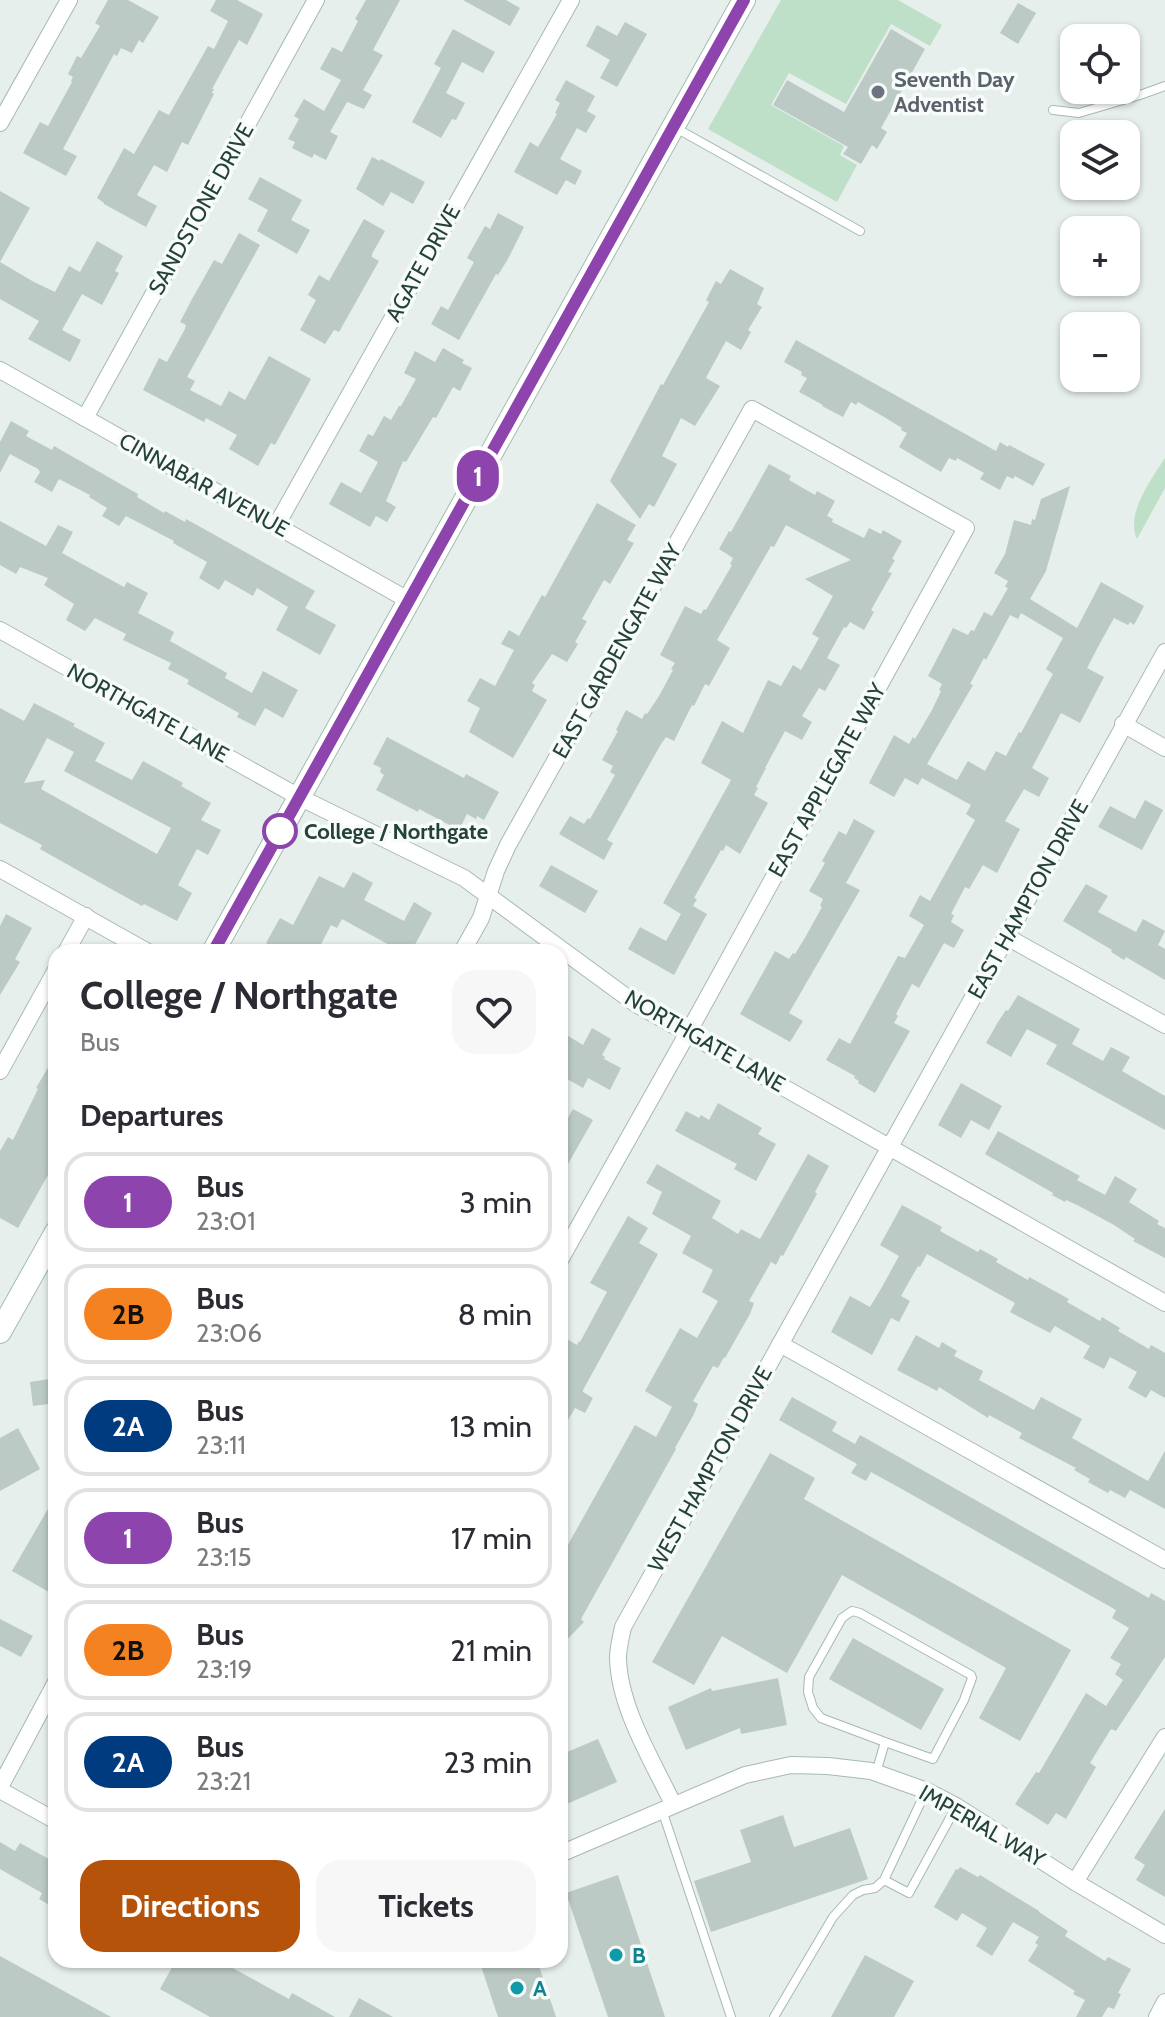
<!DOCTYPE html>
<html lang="en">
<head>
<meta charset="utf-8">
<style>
	:root { --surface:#fff; --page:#f7f7f7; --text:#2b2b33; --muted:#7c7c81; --line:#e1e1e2; --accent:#b45309 }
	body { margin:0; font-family:Cabin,sans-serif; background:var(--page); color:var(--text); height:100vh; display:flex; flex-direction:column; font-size:30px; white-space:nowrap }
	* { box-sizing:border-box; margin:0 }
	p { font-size:26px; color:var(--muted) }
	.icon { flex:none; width:44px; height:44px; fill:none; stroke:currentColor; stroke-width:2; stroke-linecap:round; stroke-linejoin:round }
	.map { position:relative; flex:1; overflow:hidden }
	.details { position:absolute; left:48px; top:944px; width:520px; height:1024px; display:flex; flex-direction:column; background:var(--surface); border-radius:24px; box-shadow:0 2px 6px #0004 }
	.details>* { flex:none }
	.badge { padding:0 16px; border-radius:26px; font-size:28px; line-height:52px }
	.buttons { position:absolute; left:1060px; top:24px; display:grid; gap:16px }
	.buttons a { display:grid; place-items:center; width:80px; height:80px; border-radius:16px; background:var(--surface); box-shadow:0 2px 6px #0004; font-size:40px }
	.map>.badge { position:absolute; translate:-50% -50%; box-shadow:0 0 0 4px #fff }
	h2 { padding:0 32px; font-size:30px; line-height:72px }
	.round { display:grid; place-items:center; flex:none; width:84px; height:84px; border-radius:24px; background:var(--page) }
	.summary { display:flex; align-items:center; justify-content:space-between; height:136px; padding:0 32px }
	h1 { font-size:38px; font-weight:800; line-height:60px }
	.action { display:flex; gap:16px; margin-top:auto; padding:16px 32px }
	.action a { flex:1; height:92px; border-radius:24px; background:var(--accent); color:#fff; font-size:32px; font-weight:800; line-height:92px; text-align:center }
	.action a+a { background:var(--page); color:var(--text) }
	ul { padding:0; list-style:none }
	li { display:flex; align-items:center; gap:24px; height:100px; margin:0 16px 12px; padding:0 16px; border:4px solid var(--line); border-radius:24px }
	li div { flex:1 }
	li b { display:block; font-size:30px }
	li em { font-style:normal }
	li .badge { min-width:88px; font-weight:700; text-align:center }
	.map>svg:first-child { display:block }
	.green { fill:#bfe0c8 }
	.building { fill:#bbcac4; fill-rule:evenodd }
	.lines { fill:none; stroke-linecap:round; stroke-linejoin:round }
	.service-casing { stroke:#a8b8b2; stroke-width:10 }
	.minor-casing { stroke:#a8b8b2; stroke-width:18 }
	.secondary-casing { stroke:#a4bbb3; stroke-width:24 }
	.service { stroke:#fff; stroke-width:8 }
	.minor { stroke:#fff; stroke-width:16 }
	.secondary { stroke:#fff; stroke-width:22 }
	.line-casing { stroke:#fff; stroke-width:18 }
	.line { stroke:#8e44ad; stroke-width:12 }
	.worship-dot { fill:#6b7280; stroke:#f7fbf9; stroke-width:3 }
	.stop-dot { fill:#fff; stroke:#8e44ad; stroke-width:4 }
	.culture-dot { fill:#0f9aa8; stroke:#f7fbf9; stroke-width:3 }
	.labels { text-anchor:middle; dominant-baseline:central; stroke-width:7; stroke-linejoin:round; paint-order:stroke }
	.worship-label { font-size:22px; font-weight:bold; fill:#5b616d; stroke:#f7fbf9; text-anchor:start }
	.street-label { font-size:22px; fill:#24423a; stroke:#f7fbf9 }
	.stop-label { font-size:22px; font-weight:bold; fill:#24423a; stroke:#f7fbf9; text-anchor:start }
	.culture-label { font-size:22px; font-weight:bold; fill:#0d838f; stroke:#f7fbf9; text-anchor:start }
</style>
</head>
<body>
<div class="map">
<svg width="1165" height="2017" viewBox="0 0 1165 2017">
	<rect width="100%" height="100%" fill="#e6efeb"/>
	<g class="green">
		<polygon points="781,0 898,0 942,25 930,46 891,24 846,104 789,73 771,105 844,146 840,155 857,165 837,202 708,129"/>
		<path d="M1165 458V488L1137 539C1125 514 1152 478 1165 458Z"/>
	</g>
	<g class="building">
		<polygon points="108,0 128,0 159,17 143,43 139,40 132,53 121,48 117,56 114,54 63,149 77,156 66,176 23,153 40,122 48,126 72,82 71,81 73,77 68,74 77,56 81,58 100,26 95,23"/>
		<polygon points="216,0 237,0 263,14 247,45 239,40 212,89 214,89 212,93 214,94 188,145 182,142 167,172 154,165 137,195 157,206 146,227 104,204 104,203 97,198 124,148 134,154 159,110 169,115 208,46 214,49 228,21 210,11"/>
		<polygon points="366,0 400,0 373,50 383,55 363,90 372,95 364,109 347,102 330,132 338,136 326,160 314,154 312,158 292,148 295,142 288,139 299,119 294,116 304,99 324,111 341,80 320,69 332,47 342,52 358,21 355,19"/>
		<polygon points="463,0 506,0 520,8 510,26"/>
		<polygon points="1018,3 1036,13 1018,44 1000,33"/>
		<polygon points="625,22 647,34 617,87 600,78 610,60 586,46 597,25 617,36"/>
		<polygon points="453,29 495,52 483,73 462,62 446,93 465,103 456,120 452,119 441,138 412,122 441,68 434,64"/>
		<polygon points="891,29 925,49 881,128 887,132 877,149 872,145 861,164 843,154 848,147 773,105 787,80 844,112"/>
		<polygon points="566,80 595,96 587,111 596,116 586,133 577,128 560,159 582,171 575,185 566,180 557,195 514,172 530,142 538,147 557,114 555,113 560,103 555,100"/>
		<polygon points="372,157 380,161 381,159 425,182 413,204 391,192 383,206 356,189"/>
		<polygon points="260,177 302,200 291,220 310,230 297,254 257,231 268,210 248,199"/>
		<polygon points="0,191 30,208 0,262 34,282 55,292 69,266 80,272 97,241 123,256 115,271 119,273 102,305 82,294 62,330 81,340 70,362 28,339 39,321 0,299"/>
		<polygon points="498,213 524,227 508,259 498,275 496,274 459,340 431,324 441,306 448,310 474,262 467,258 485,226 490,229"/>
		<polygon points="364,219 385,231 372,254 372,257 379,261 339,332 334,330 325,344 300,330 316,300 308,295 319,275 329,281"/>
		<polygon points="239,233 260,245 187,377 195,381 190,390 221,406 229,391 245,400 269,356 311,379 275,445 271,443 258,466 229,449 237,435 206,418 204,422 143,390 159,358 167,362 185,329 186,325 180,322 191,301 214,260 222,264"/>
		<polygon points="730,269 764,288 757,304 762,307 748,330 751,332 741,350 726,341 709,372 706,378 720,386 695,426 681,418 662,456 677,464 654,507 649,504 640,519 610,481 661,384 663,385 709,302 706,300 716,281 721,284"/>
		<polygon points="796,340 996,451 1000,442 1008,447 1009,445 1045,464 1033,486 1015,476 1013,479 1007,476 1000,490 980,479 984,473 957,458 956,461 949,458 941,472 899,447 907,433 901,430 902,428 884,417 858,402 856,405 851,402 843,417 822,406 823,405 799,392 807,378 801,375 802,372 784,362"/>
		<polygon points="443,348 464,360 462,363 472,368 460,391 453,387 436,418 433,417 406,462 403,461 386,501 396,507 387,522 376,516 370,527 329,504 341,482 361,493 378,462 359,451 368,434 373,436 384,416 391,420 399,406 401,406 416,379 404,373 415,351 435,362"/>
		<polygon points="11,421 29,431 26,436 52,450 54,446 138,494 137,497 164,513 165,511 185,522 186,519 315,591 305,608 336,625 320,655 276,630 288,607 257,588 253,596 225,580 219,590 199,578 207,562 173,543 174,541 126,516 119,526 102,516 107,508 89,497 90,495 59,479 52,492 34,482 40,472 38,469 10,454 0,473 0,442"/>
		<polygon points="769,464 791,476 789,480 815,495 817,491 835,501 827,516 833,519 832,522 864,538 869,528 881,534 883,530 902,541 892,559 895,560 888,572 892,573 871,610 874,612 864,630 850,622 846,628 844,627 827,658 840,665 825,691 819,688 802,716 812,722 802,740 785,731 765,768 766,768 756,787 758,788 754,795 768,803 740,854 726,845 723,851 721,850 694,898 697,899 693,906 707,914 674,975 628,949 640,927 666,941 681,914 663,903 731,780 701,763 722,721 743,733 768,680 781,686 793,665 801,670 819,638 812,634 833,596 805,579 851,560 786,525 774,547 771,546 717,640 730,648 709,686 705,684 694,706 692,705 674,741 666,737 661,744 607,840 613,843 604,860 559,834 570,816 584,824 588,818 590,819 615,775 610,772 613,766 602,760 618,731 616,730 626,710 642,719 645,713 647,714 659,696 673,670 671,669 675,663 660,655 685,606 701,614 704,609 706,610 732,565 730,564 733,558 719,549 729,531 731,532"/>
		<path d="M1070 486 1046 571 1030 599 1077 628 1101 582 1144 606 1134 625 1130 622 1128 625 1114 618 1099 645 1087 668 1104 677 1080 723 1061 713 1032 768 1049 778 1039 797 1024 789 1005 821 1020 829 997 873 983 865 969 889 965 887 951 914 954 915 951 922 964 930 954 948 944 943 919 988 912 984 896 1014 898 1016 894 1023 910 1031 875 1093 858 1083 859 1081 854 1078 855 1076 826 1060 839 1038 850 1044 898 956 905 958 924 925 909 916 920 895 930 901 975 820 966 814 971 805 922 778 918 785 905 778 894 797 869 783 894 735 909 744 913 737 915 739 932 710 941 691 939 690 942 684 928 676 953 628 968 635 971 630 974 631 984 612 992 616 1008 588 1005 587 1008 581 994 573 1005 554 1014 520 1031 525 1032 519 1035 520 1041 499ZM1021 613 1063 638 1046 669 1053 674 1021 733 1019 732 1006 756 996 751 985 771 968 761 957 780 927 764 973 685 970 684 984 658 986 660 1010 615 1018 619Z"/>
		<polygon points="597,503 636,525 627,540 634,543 610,584 604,580 582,619 587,621 575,642 578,644 567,662 552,654 532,683 535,685 532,691 547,700 513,758 469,732 480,708 467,701 480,678 495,686 514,650 501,644 509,630 519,636 542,595 545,597"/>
		<polygon points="0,521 46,546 58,525 73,532 62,553 124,587 127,582 148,593 138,613 174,632 170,641 227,673 225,678 252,693 263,671 298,690 283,718 265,708 255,726 237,717 239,713 187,684 189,680 168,669 171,663 123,640 126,634 95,618 85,631 66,620 74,604 44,585 48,578 20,567 16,574 0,565"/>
		<path d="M34 703 75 724 73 726 105 743 95 761 132 780 143 761 183 783 181 786 211 803 201 820 221 830 208 855 197 849 178 885 192 893 177 921 144 904 142 906 95 880 40 849 42 845 0 823V708L24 721ZM47 738 74 752 64 771 171 828 157 854 41 789 45 780 24 783Z"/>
		<polygon points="387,737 464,778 466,774 499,792 484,820 477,816 476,819 467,814 459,830 419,809 418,812 376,790 384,775 380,772 381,768 373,764"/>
		<polygon points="1145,800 1163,810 1142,850 1098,827 1110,806 1135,819"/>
		<polygon points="854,819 875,831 846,883 860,890 789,1013 803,1021 790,1042 740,1014 775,951 789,959 793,953 795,954 806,936 822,907 820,906 823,899 809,891 825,863 822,861 839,831 846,835"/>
		<polygon points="551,865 598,891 585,913 539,886"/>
		<polygon points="353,872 373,883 364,900 404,921 414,902 432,913 411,952 402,952 342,919 337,928 331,925 317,952 283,952 266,943 280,918 293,925 319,876 344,888"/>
		<polygon points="1086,884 1108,896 1098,912 1136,932 1143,919 1165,931 1158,945 1165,949 1165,980 1126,957 1124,960 1111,952 1112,950 1063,921"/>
		<polygon points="6,914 32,928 15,959 20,962 0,995 0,926"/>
		<polygon points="1018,995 1080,1029 1072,1044 1103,1061 1111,1047 1130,1057 1122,1071 1165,1096 1165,1130 1046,1064 1057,1045 1027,1029 1011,1057 986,1043 998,1022 1006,1010 1008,1011"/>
		<polygon points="592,1028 611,1039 602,1055 605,1057 604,1059 621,1068 610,1090 588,1078 583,1088 560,1075 560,1031 583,1045"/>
		<polygon points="56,1054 56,1161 18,1228 0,1218 0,1151 8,1137 13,1140 38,1089 36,1088"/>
		<polygon points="961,1083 1002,1106 989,1130 971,1120 961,1138 938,1125"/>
		<polygon points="718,1103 762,1128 758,1134 776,1144 756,1181 734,1169 737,1164 675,1131 686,1111 699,1118 701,1115 709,1120"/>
		<polygon points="573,1109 593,1120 560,1178 560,1132"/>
		<polygon points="998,1131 1080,1176 1077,1180 1105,1195 1115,1176 1137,1189 1129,1202 1159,1221 1157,1224 1165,1228 1165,1258 1133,1241 1135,1239 1114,1225 1077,1205 1066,1200 1065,1202 1052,1195 1053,1193 985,1154"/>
		<polygon points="808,1154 829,1166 815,1192 817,1194 783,1256 781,1255 776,1265 771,1262 766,1271 749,1301 754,1303 750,1314 725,1358 724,1357 718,1368 713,1366 693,1401 698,1404 694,1414 675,1448 676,1449 581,1619 584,1622 560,1647 560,1559 635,1425 656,1437 672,1407 645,1391 680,1328 697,1338 718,1301 702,1292 713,1270 682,1253 691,1236 652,1214 662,1192 646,1183 657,1164 721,1201 712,1218 738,1234 741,1229 760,1239"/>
		<polygon points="902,1205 942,1227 940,1231 978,1252 980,1249 998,1259 996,1262 1028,1280 1029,1277 1069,1299 1067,1302 1100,1321 1102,1317 1120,1328 1118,1331 1149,1349 1151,1345 1165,1353 1165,1398 1151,1390 1146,1398 1128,1388 1137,1372 1110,1357 1104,1369 1083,1358 1090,1346 1055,1326 1050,1333 1010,1312 1015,1303 927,1254 920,1267 918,1266 901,1296 910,1301 899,1322 891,1318 872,1355 831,1332 850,1296 870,1307 882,1287 899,1256 880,1245"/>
		<polygon points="628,1216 648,1228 639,1243 658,1254 583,1390 583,1392 593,1398 585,1413 575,1408 560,1434 560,1335 577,1345 579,1341 580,1342 607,1292 590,1283"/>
		<polygon points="916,1335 939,1348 942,1342 957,1351 954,1356 983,1371 979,1380 1034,1410 1041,1397 1082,1419 1072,1438 1148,1481 1165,1451 1165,1509 1130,1490 1125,1498 1110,1490 1108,1493 1088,1482 1090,1479 1074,1470 1076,1468 1019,1438 1022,1433 989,1415 988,1418 939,1387 937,1391 897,1370"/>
		<polygon points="56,1378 56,1403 33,1406 30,1382"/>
		<polygon points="792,1397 837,1422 832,1431 855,1444 860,1435 1149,1598 1151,1593 1165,1601 1165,1657 1116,1731 1111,1729 1090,1763 1096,1767 1066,1819 1056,1813 1048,1825 1015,1804 1036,1772 1039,1773 1086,1693 1106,1706 1123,1680 1115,1674 1121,1664 1110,1658 1129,1628 1112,1618 1116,1610 900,1488 871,1472 866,1481 851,1473 857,1464 779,1420"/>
		<polygon points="18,1428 40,1469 0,1491 0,1438"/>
		<polygon points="770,1453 815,1478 804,1499 1071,1650 1020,1741 979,1718 1006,1668 842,1575 787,1673 722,1636 694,1685 652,1662"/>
		<polygon points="56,1495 56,1555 50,1566 56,1569 56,1596 12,1571"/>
		<polygon points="0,1619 33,1636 21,1657 0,1646"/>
		<polygon points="853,1638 944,1689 921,1730 829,1679"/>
		<polygon points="778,1678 787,1725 741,1734 740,1728 686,1750 668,1707 711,1688 712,1691"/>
		<polygon points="598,1739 617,1782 560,1807 560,1755"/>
		<polygon points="1165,1809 1165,1897 1136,1880 1145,1865 1134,1858"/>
		<polygon points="783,1815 794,1847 850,1828 868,1879 711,1932 694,1881 751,1862 740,1830"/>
		<polygon points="0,1842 15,1851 20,1843 56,1863 56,1909 39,1899 42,1893 0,1869"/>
		<polygon points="960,1867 978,1877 980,1875 1039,1911 1039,1912 1068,1931 1065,1936 1105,1961 1108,1957 1131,1969 1118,1993 1121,1994 1114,2009 1108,2007 1102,2017 1076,2017 1085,2000 1073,1994 1075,1991 1028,1961 1038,1945 1035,1943 1039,1937 1013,1922 992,1956 976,1946 987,1928 962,1913 957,1921 934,1907 956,1869 958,1870"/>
		<polygon points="618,1875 665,2017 608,2017 566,1893"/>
		<polygon points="865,1955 914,1981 894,2017 831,2017"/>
		<polygon points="0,1956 111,2017 0,2017"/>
		<polygon points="176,1960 218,1960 289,1999 292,1993 335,2017 210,2017 160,1989"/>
		<polygon points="479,1960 537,1960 556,2017 498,2017"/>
		<polygon points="359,1998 393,2017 349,2017"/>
	</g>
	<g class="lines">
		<g class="service-casing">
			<g id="service">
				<polyline points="1053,110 1079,113 1140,95 1165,86"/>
				<polyline points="674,127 860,231"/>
				<polyline points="876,1773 885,1742 821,1718 813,1708 808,1692 809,1677 842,1618 852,1611 860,1613 971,1675 972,1678 964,1700 933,1759 885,1742"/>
				<polyline points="662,1810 731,2017"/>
				<polyline points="884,1880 909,1893 956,1807"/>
				<polyline points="774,2017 833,1917 853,1895 863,1890 875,1888 884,1880 926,1791"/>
			</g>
		</g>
		<g class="minor-casing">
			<g id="minor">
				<polyline points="0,123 69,0"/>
				<polyline points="0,370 408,600"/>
				<polyline points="85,418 316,0"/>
				<polyline points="276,526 571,0"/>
				<polyline points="0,630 299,797 464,878 636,1004 1165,1303"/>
				<polyline points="1123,724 1165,748"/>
				<polyline points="0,869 148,952"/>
				<polyline points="1007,937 1165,1025"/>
				<polyline points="66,952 86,916"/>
				<polyline points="462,952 481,918 496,871 508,845 752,409 966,528 699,1013 560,1260"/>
				<polyline points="0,1071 56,970"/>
				<polyline points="780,1344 1165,1560"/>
				<polyline points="0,1787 56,1682"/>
				<polyline points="0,1790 56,1821"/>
				<path d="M673 1804C652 1760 619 1707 618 1658 618 1648 621 1637 623 1627L1165 652"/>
				<polyline points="560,1854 745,1775 791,1765 828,1766 871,1771 927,1791 956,1806 1075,1882 1165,1935"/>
				<polyline points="1075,1882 1165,1737"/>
				<polyline points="1157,2017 1165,2002"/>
			</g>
		</g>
		<g class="secondary-casing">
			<g id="secondary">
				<polyline points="213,952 744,0"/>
				<polyline points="0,1332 56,1232"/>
			</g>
		</g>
		<use href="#service" class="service"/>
		<use href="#minor" class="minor"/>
		<use href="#secondary" class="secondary"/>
	</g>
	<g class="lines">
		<g class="line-casing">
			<polyline id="line" points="213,952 744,0"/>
		</g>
		<use href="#line" class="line"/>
	</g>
	<circle class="worship-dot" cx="878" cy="92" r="8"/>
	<circle class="stop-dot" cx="280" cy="831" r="16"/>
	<g class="culture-dot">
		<circle cx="616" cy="1955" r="8"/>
		<circle cx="517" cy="1988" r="8"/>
	</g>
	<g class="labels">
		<g class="worship-label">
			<text x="894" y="79">Seventh Day<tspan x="894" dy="25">Adventist</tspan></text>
		</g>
		<g class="street-label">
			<text transform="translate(201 209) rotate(-61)">SANDSTONE DRIVE</text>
			<text transform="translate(423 263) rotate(-61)">AGATE DRIVE</text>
			<text transform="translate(204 485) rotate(29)">CINNABAR AVENUE</text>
			<text transform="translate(617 651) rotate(-61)">EAST GARDENGATE WAY</text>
			<text transform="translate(148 713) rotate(29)">NORTHGATE LANE</text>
			<text transform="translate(827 780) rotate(-61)">EAST APPLEGATE WAY</text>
			<text transform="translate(1028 899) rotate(-61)">EAST HAMPTON DRIVE</text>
			<text transform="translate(705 1041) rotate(30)">NORTHGATE LANE</text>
			<text transform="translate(710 1469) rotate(-61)">WEST HAMPTON DRIVE</text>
			<text transform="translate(982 1826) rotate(30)">IMPERIAL WAY</text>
		</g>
		<g class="stop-label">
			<text x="304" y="831">College / Northgate</text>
		</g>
		<g class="culture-label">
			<text x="632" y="1955">B</text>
			<text x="533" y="1988">A</text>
		</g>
	</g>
</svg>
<div class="buttons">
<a><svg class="icon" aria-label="locate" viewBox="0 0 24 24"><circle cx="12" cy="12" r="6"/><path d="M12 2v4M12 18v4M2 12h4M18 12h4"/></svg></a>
<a><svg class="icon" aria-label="layers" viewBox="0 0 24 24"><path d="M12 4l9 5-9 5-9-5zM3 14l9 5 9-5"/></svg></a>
<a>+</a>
<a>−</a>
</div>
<b class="badge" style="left:478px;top:476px;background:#8e44ad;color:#fff">1</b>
<section class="details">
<div class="summary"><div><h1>College / Northgate</h1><p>Bus</p></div><a class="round"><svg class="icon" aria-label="heart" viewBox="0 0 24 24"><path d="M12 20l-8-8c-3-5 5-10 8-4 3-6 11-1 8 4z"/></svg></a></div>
<h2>Departures</h2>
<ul>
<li><span class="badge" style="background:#8e44ad;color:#fff">1</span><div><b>Bus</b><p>23:01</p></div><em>3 min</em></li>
<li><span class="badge" style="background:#f58220;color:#111">2B</span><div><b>Bus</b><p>23:06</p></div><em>8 min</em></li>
<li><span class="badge" style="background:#003b80;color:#fff">2A</span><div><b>Bus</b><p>23:11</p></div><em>13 min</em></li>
<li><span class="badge" style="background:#8e44ad;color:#fff">1</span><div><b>Bus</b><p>23:15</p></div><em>17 min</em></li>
<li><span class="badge" style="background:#f58220;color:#111">2B</span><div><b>Bus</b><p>23:19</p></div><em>21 min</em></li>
<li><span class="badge" style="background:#003b80;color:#fff">2A</span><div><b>Bus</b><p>23:21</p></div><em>23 min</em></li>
</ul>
<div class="action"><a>Directions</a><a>Tickets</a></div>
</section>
</div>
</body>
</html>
